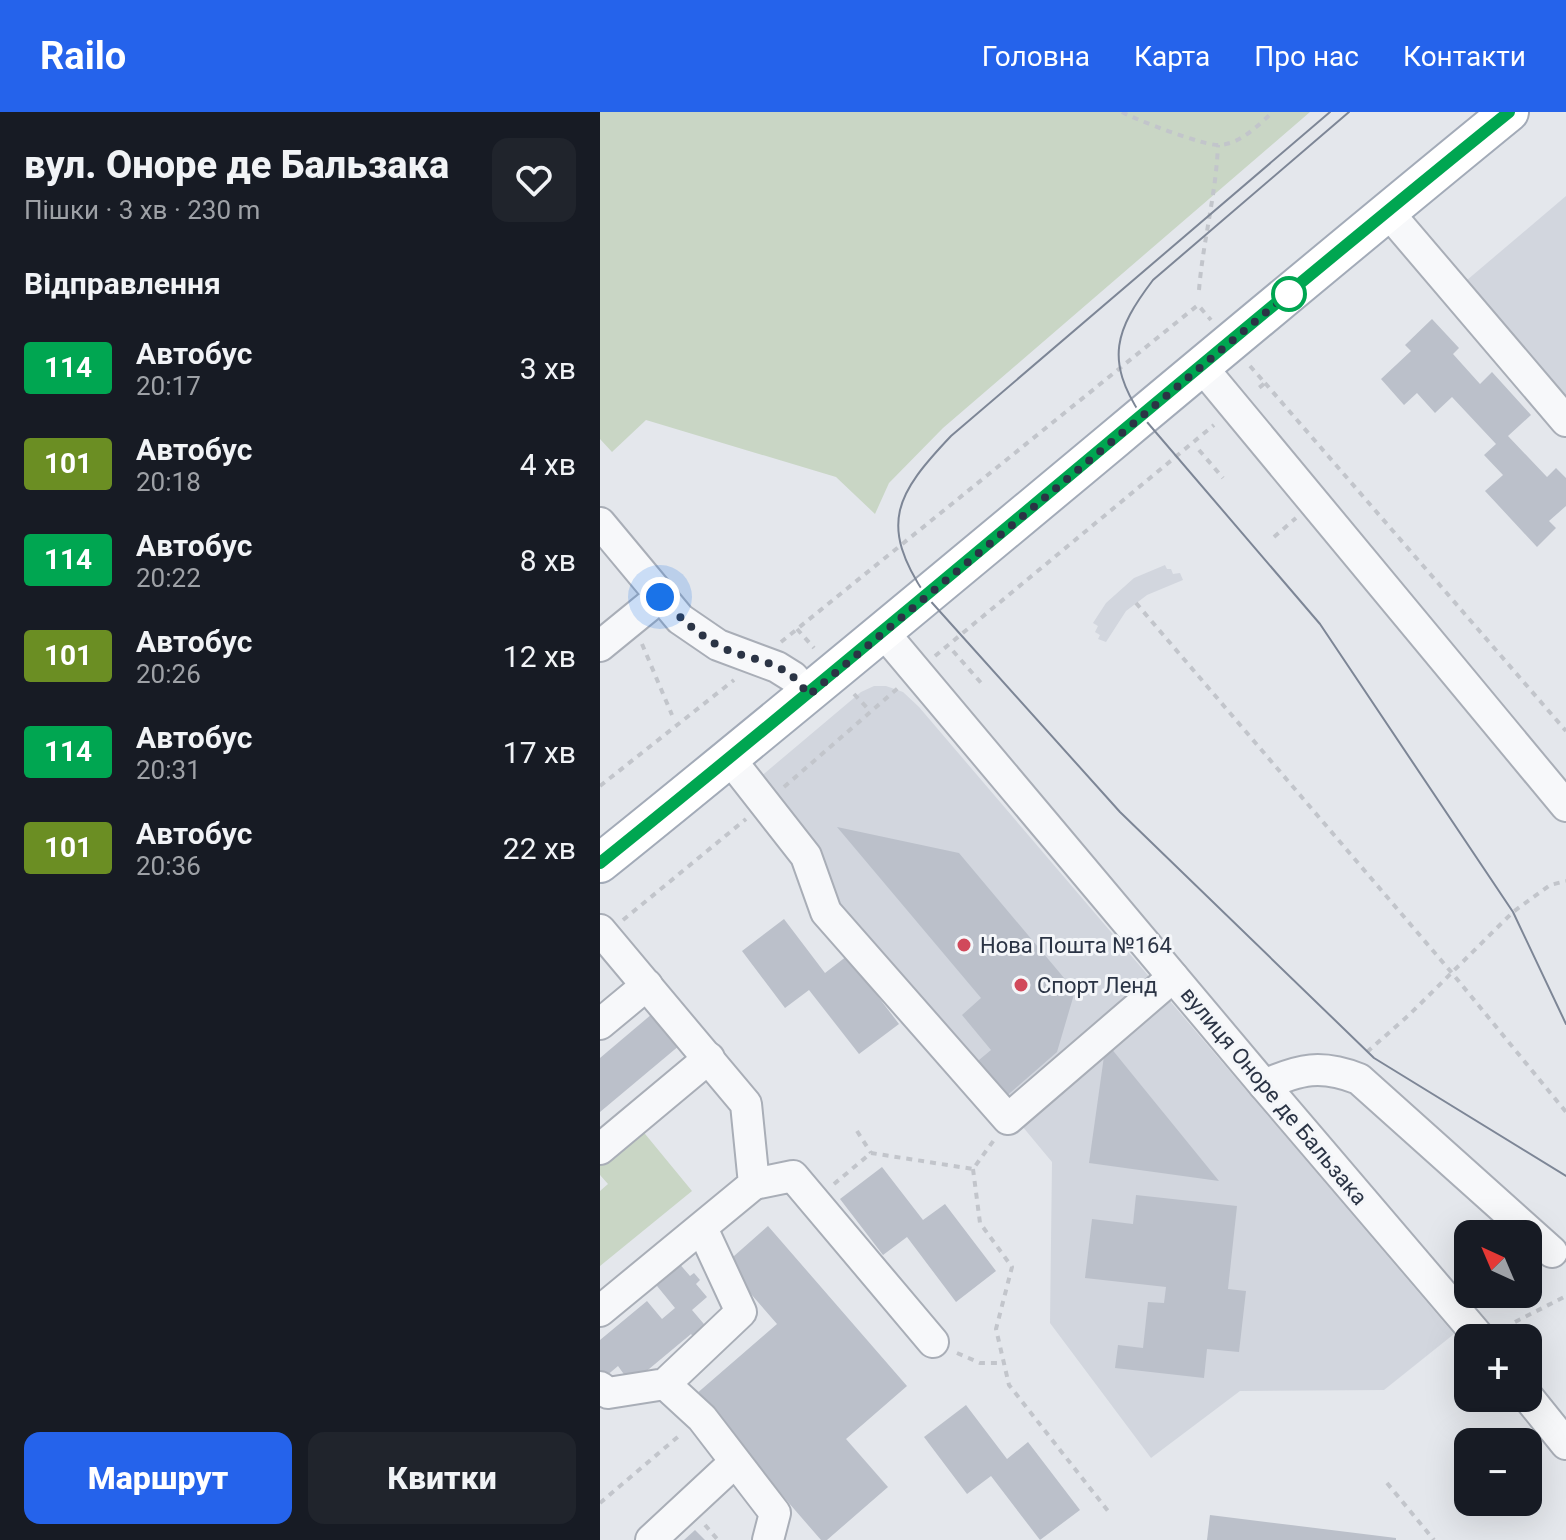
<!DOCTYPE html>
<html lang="uk">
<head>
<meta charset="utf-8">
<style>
	:root { --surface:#171b24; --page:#20242c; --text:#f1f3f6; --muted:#9ea1a6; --accent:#2563eb }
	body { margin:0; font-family:Roboto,sans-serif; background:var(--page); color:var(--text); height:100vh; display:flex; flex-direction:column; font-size:30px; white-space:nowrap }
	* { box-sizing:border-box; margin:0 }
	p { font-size:26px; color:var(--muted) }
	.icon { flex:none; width:44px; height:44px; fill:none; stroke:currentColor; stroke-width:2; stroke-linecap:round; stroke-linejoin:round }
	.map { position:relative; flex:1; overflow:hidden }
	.drawer { display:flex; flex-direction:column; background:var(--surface); width:600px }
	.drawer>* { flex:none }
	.badge { padding:0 16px; border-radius:6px; font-size:28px; line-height:52px }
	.needle { width:52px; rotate:316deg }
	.controls { position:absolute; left:854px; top:1108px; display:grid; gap:16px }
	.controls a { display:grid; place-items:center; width:88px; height:88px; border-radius:16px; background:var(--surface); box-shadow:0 8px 32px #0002; font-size:40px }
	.you { position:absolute; width:40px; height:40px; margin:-20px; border:6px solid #fff; border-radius:50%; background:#1a73e8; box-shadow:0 0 0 12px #1a73e833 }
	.map>.badge { position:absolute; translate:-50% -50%; box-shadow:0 0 0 4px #fff }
	h2 { padding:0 24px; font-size:30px; line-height:72px }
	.round { display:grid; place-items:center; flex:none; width:84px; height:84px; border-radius:16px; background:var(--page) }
	.headline { display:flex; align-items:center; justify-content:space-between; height:136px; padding:0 24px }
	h1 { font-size:38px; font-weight:800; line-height:60px }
	.cta { display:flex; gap:16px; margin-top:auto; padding:16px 24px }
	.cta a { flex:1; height:92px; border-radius:16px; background:var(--accent); color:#fff; font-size:32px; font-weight:800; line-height:92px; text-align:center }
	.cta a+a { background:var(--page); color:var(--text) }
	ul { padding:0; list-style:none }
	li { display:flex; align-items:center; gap:24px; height:96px; padding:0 24px }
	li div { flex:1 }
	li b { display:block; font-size:30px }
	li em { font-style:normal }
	li .badge { min-width:88px; font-weight:700; text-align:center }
	header { display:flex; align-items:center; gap:48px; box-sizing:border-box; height:112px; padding:0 40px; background:var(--accent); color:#fff }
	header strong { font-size:38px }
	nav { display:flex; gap:44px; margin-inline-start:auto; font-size:28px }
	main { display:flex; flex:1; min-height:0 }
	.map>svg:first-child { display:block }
	.built { fill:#d2d6de }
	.green { fill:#c9d6c5 }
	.building { fill:#bbc0ca }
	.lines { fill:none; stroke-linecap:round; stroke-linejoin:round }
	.minor-casing { stroke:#a9aeb7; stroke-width:34 }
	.major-casing { stroke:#a3abb8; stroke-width:42 }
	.path { stroke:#c2c5cb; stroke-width:4; stroke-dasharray:6 6; stroke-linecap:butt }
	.minor { stroke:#f7f8fa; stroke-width:30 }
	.major { stroke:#fff; stroke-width:38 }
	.tram { stroke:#7d8696; stroke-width:2 }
	.line-casing { stroke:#fff; stroke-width:18 }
	.line { stroke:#00a651; stroke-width:12 }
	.walk { stroke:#2b3445; stroke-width:8; stroke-dasharray:0 14.4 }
	.stop-dot { fill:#fff; stroke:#00a651; stroke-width:4 }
	.poi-dot { fill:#d1495b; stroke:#f4f6f9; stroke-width:3 }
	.labels { text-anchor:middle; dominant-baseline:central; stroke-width:6; stroke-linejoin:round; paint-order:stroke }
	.poi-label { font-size:22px; fill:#2b3445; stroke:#f4f6f9; text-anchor:start }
	.street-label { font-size:22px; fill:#2b3445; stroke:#f4f6f9 }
</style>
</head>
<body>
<header>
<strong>Railo</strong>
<nav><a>Головна</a><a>Карта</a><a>Про нас</a><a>Контакти</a></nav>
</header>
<main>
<section class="drawer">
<div class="headline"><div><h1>вул. Оноре де Бальзака</h1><p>Пішки · 3 хв · 230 m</p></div><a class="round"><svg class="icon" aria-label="heart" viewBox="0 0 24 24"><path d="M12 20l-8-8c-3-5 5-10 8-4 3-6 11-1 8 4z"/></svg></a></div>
<h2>Відправлення</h2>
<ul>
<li><span class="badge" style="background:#00a651;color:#fff">114</span><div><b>Автобус</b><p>20:17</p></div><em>3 хв</em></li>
<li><span class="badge" style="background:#6b8e23;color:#fff">101</span><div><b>Автобус</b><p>20:18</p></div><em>4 хв</em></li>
<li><span class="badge" style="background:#00a651;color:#fff">114</span><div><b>Автобус</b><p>20:22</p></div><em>8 хв</em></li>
<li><span class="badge" style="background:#6b8e23;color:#fff">101</span><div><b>Автобус</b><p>20:26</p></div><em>12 хв</em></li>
<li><span class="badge" style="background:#00a651;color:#fff">114</span><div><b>Автобус</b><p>20:31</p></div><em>17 хв</em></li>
<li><span class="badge" style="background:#6b8e23;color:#fff">101</span><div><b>Автобус</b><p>20:36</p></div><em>22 хв</em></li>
</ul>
<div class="cta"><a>Маршрут</a><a>Квитки</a></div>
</section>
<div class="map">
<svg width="966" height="1428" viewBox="0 0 966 1428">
	<rect width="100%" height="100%" fill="#e4e7ec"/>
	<g class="built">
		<polygon points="966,84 966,287 860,174"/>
		<polygon points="565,453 567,457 571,457 573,462 580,461 583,468 547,483 526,499 506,530 498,527 500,523 495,520 498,514 493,511 506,491 534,466"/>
		<polygon points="274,574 286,574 303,580 319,595 854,1222 784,1278 640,1279 551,1346 450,1211 452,1050 241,797 218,737 159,666 261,580"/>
	</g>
	<g class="green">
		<polygon points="0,0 710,0 343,316 289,371 275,402 236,365 46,308 12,340 0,327"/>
		<polygon points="41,1017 92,1079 0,1154 0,1079 8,1072 0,1063 0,1050"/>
	</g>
	<g class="building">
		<polygon points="832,207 859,236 853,242 880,272 892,260 931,303 908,324 947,365 956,356 966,366 966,394 949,409 956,416 937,435 885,379 903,363 884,343 896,332 852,285 835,301 817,281 804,293 781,267 811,239 805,233"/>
		<polygon points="237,715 359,741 475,879 457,940 402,988 373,953 391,938 362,903 381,886"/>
		<polygon points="184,807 225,861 247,844 299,912 259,942 209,878 185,896 142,839"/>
		<polygon points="52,902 80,933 0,1000 0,946"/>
		<polygon points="506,930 619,1069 489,1051"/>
		<polygon points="282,1055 323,1108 345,1092 396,1159 356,1190 307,1125 283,1143 240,1087"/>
		<polygon points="536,1083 637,1094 628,1177 646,1179 639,1240 607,1237 604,1266 515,1256 518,1233 543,1236 548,1190 564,1191 566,1175 485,1166 492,1107 533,1112"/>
		<polygon points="168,1114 307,1274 246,1327 288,1375 227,1428 221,1428 95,1283 177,1212 125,1152"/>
		<polygon points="77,1149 90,1164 94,1161 100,1168 96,1172 107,1185 92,1198 109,1218 96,1228 91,1222 31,1272 18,1254 5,1265 0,1258 0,1228 47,1189 62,1207 75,1196 53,1169"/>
		<polygon points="366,1293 407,1347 428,1330 480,1398 440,1428 391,1364 367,1382 324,1325"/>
		<polygon points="610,1403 796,1426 796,1428 607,1428"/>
		<polygon points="95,1418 105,1428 84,1428"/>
	</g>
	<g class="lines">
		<g class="minor-casing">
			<g id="minor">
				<polyline points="787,99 966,309"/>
				<polyline points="601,254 966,694"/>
				<polyline points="0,411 80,507 118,533 177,555 193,565 209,583"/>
				<polyline points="284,521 664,973 880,1226"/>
				<polyline points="0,534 60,485"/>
				<polyline points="130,647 206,744 226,800 408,1007 573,865"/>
				<polyline points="0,818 146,992 154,1072 0,1199"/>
				<polyline points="0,912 47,873"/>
				<path d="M664 973C700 957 721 952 759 967L952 1140"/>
				<polyline points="0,1037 109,946"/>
				<polyline points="154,1072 193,1064 333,1230"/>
				<polyline points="65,1272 102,1306 175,1401 168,1428"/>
				<polyline points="0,1275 8,1281 65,1272 141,1200 102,1116"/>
				<polyline points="928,1285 966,1332"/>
				<polyline points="51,1428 135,1350"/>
			</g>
		</g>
		<g class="major-casing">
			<path id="major" d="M0 751C306 505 604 249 909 0"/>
		</g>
		<g class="path">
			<path d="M522 0C536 8 605 34 619 33 641 32 658 13 673 0"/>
			<path d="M599 178C603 129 616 83 618 33"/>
			<polyline points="650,254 665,271 655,279"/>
			<polyline points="665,271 966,619"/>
			<polyline points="599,338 623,366"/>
			<polyline points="674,425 696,406"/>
			<polyline points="536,491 852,861 966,1000"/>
			<polyline points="197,517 214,536"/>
			<polyline points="181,530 598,193 611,208"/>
			<polyline points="42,532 72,603"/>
			<polyline points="353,539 382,572"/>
			<polyline points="335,544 614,313"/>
			<polyline points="254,582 270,599"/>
			<polyline points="0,674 134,568"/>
			<polyline points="184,675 298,576"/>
			<polyline points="23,808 146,707"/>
			<polyline points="767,940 809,903 913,800 950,773 966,769"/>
			<polyline points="257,1019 271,1041"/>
			<polyline points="373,1057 380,1111 412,1155 396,1217 409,1273 508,1399"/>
			<polyline points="234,1072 271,1041 373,1057 394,1028"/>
			<polyline points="915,1210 966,1184"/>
			<polyline points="357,1241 380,1251 404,1251"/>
			<polyline points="787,1371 834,1428"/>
			<polyline points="0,1391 80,1323"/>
			<polyline points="105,1413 118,1428"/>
		</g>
		<use href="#minor" class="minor"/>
		<use href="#major" class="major"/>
		<g class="tram">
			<path d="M730 0 351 324C296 382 278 412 326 484L520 700 774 946 966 1064"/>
			<path d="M749 0 553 168C515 218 505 248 541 303L720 512 913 800 966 912"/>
		</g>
	</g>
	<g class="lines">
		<g class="line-casing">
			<path id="line" d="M0 751C306 505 603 247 909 0"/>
		</g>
		<use href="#line" class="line"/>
		<path class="walk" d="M60 485C77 503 95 520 117 533 141 546 171 547 192 564 198 569 204 577 209 583L694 177 689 182"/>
	</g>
	<circle class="stop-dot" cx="689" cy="182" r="16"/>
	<g class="poi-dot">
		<circle cx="364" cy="833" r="8"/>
		<circle cx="421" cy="873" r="8"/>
	</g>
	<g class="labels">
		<g class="poi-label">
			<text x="380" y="833">Нова Пошта №164</text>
			<text x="437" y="873">Спорт Ленд</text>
		</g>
		<g class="street-label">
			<text transform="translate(674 984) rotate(50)">вулиця Оноре де Бальзака</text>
		</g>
	</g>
</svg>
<div class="controls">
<a><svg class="needle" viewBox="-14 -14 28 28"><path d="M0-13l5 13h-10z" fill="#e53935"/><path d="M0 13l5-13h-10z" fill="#9ea1a6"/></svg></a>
<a>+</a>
<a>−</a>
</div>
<div class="you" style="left:60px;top:485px"></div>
</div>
</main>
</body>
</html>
